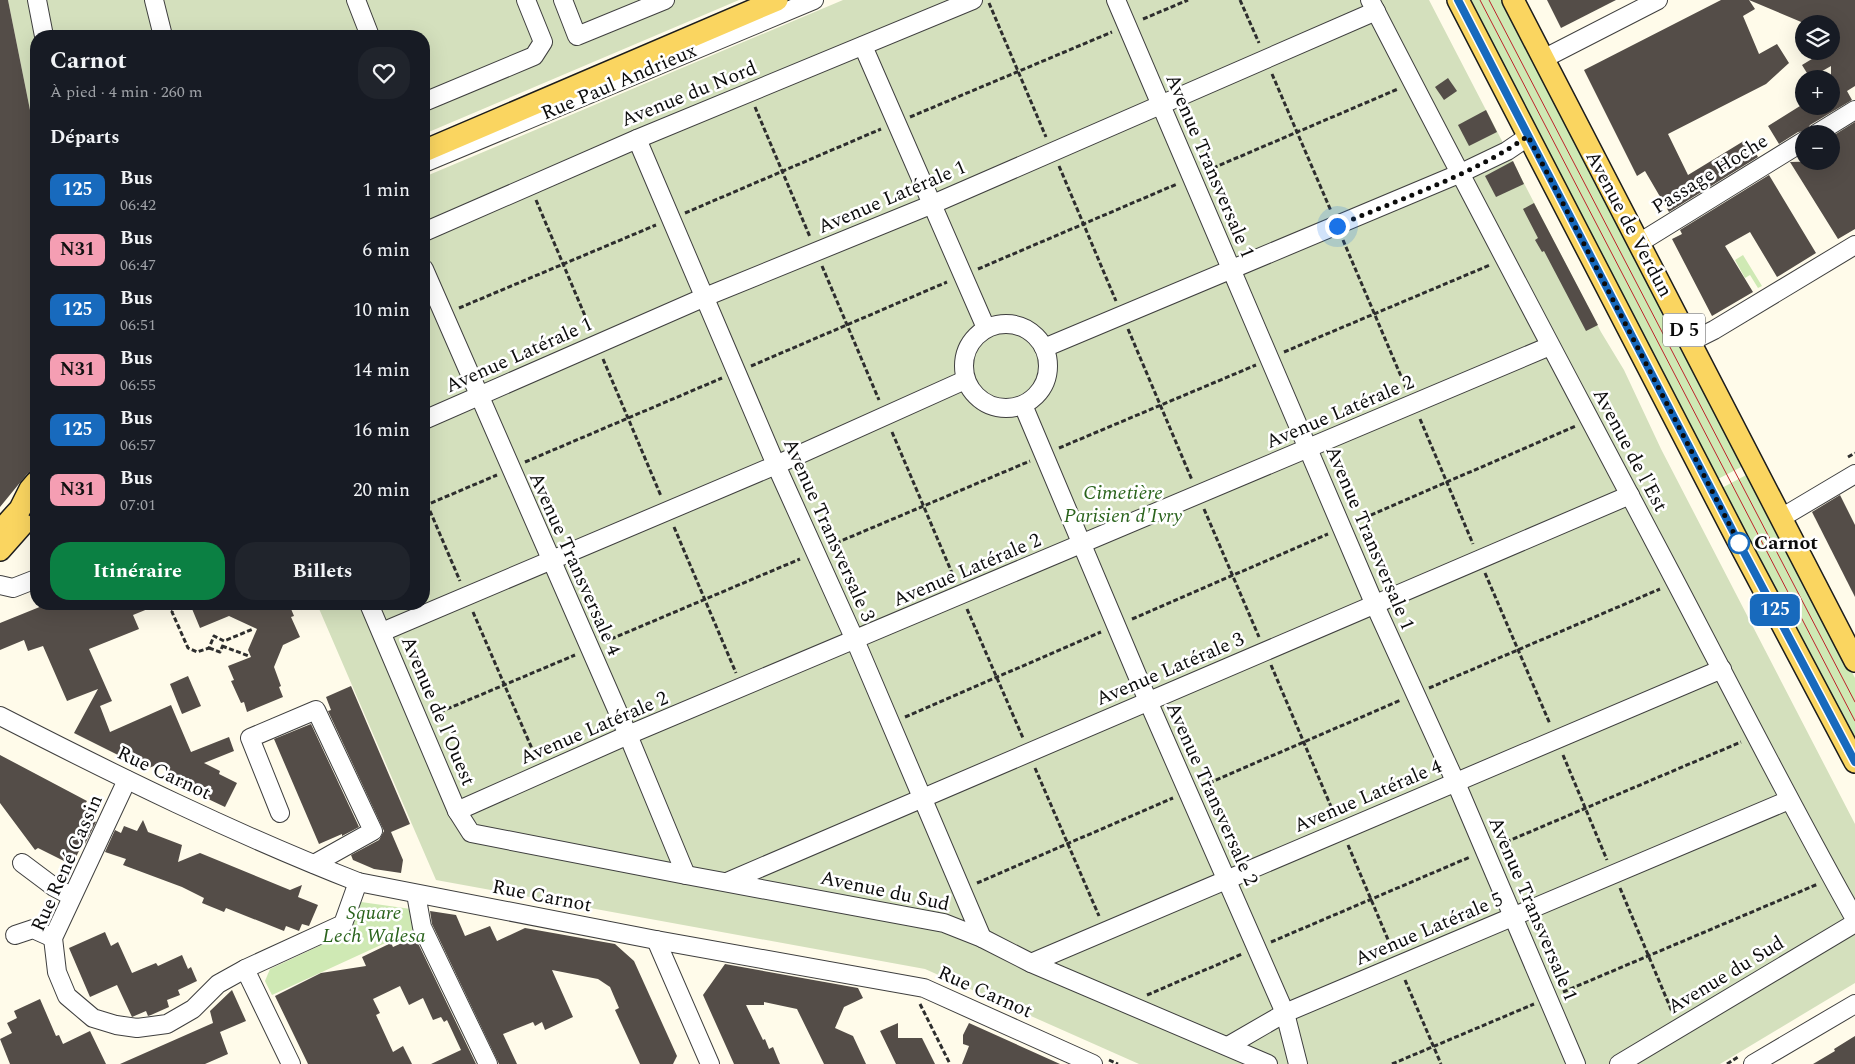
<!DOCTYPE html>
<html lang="fr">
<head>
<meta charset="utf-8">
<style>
	:root { --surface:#171b24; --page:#20242c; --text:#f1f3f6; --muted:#9ea1a6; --accent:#0b8043 }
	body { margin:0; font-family:Spectral,serif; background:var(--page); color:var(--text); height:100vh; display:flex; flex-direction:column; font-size:19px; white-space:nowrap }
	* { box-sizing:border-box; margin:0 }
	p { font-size:16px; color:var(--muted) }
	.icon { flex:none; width:28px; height:28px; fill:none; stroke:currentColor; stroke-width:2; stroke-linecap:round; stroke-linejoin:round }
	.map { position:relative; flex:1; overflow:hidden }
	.sheet { position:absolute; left:30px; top:30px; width:400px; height:580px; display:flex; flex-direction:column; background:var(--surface); border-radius:20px; box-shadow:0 5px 20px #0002 }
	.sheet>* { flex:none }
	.badge { padding:0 10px; border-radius:8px; font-size:18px; line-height:32px }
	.tools { position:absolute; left:1795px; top:15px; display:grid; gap:10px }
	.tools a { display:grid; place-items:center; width:45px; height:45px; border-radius:50%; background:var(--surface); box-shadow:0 5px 20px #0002; font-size:25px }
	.you { position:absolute; width:25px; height:25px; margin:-12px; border:4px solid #fff; border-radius:50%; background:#1a73e8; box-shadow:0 0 0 8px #1a73e833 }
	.map>.badge { position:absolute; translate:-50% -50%; box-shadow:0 0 0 2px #fff }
	h2 { padding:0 20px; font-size:19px; line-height:45px }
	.round { display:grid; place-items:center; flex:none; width:52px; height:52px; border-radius:20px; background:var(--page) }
	.head { display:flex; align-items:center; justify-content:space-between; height:85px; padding:0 20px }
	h1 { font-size:24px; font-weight:700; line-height:38px }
	.action { display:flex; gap:10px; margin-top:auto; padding:10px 20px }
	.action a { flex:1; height:58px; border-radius:20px; background:var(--accent); color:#fff; font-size:20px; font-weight:700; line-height:58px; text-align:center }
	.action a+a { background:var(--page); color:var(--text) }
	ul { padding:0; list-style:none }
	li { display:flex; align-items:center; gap:15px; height:60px; padding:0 20px }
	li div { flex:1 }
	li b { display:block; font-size:19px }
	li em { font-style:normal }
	li .badge { min-width:55px; font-weight:700; text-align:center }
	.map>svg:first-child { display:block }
	.green { fill:#cfe9b4 }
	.cemetery { fill:#d4e0bd }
	.building { fill:#544d48 }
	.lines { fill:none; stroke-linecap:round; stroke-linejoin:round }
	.minor-casing { stroke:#3f3f3f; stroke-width:20 }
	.major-casing { stroke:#1d1d1d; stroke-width:24 }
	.path { stroke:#2e2e2e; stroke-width:3; stroke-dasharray:5 2.5; stroke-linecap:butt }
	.minor { stroke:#fff; stroke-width:18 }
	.major { stroke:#fad560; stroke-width:21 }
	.tram { stroke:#bc232a; stroke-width:1 }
	.line-casing { stroke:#fff; stroke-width:11 }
	.line { stroke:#186abd; stroke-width:8 }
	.walk { stroke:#0c0c0c; stroke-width:5; stroke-dasharray:0 9 }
	.stop-dot { fill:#fff; stroke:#186abd; stroke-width:2.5 }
	.labels { text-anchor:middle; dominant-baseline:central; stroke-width:5; stroke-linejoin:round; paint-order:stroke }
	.shield { fill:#fff; stroke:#555; stroke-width:1 }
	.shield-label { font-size:19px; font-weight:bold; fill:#0c0c0c }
	.street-label { font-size:20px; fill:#0c0c0c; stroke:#fff }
	.park-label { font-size:20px; font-style:italic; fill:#2a631c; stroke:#fff }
	.stop-label { font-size:20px; font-weight:bold; fill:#0c0c0c; stroke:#fff; text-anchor:start }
</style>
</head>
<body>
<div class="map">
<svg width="1855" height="1064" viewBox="0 0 1855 1064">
	<rect width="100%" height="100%" fill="#fffbea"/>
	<g class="green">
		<polygon points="1464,0 1505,0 1745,465 1714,481"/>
		<polygon points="1743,255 1762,286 1758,288 1750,275 1745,278 1735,260"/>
		<polygon points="1750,473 1855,678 1855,753 1718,490"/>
		<polygon points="361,902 418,910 420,927 272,995 265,981 270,969 349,932"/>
	</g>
	<g class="cemetery">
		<polygon points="8,0 739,0 424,134 424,36 36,36 36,140"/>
		<polygon points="843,0 1429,0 1601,332 1624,370 1661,449 1855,824 1855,983 1720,1064 1139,1064 925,969 436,880 317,604 424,604 424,177"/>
	</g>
	<g class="building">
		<polygon points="0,0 8,0 36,140 36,467 27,474 0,507"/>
		<polygon points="1547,0 1616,0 1561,28"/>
		<polygon points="1721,0 1749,0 1755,9 1743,16 1759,54 1777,44 1789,63 1766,84 1668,134 1688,175 1747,139 1758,157 1669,212 1645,171 1637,176 1584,70"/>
		<polygon points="1749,0 1855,0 1855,86 1847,91 1852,100 1810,125 1806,131 1798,132 1779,144 1768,126 1800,106 1831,106 1831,66 1810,78 1802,65 1825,51 1831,51 1831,24 1806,24"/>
		<polygon points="1448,78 1457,91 1444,100 1435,87"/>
		<polygon points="1486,110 1497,132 1469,146 1458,125"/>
		<polygon points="1855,122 1855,229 1838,239 1790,162 1831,161 1831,137"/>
		<polygon points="1513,161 1524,184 1496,197 1485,176"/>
		<polygon points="1769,175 1816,253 1777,277 1750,232 1725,246 1753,292 1712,316 1672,239 1682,234 1680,230"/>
		<polygon points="1534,203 1598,325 1586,331 1544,251 1542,252 1535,240 1538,238 1523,209"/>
		<polygon points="1840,495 1855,525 1855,597 1812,512"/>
		<polygon points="47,604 160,604 133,615 139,629 89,649 112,701 100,706 110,732 171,705 191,752 229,737 234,751 204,763 220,771 219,774 237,783 225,807 168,780 162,763 146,769 74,733 98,689 67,701 43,646 28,651 24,640 0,650 0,623"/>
		<polygon points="190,604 289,604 294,616 291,617 300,637 283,645 274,667 281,686 279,687 283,697 247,712 244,702 241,703 231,681 234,680 228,666 251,657 248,650 257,629 229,616 200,628"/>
		<polygon points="188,676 201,706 182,714 170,684"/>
		<polygon points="351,686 410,824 391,832 403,860 401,873 374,869 353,860 351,855 379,840 384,831 328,711 331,710 326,697"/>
		<polygon points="311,724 359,827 342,836 342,834 319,844 274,739"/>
		<polygon points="0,755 87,801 83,807 91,811 87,818 96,822 85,844 83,843 72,865 38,848 35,850 0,803"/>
		<polygon points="143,820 148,832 182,845 178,862 200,853 290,890 302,885 298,897 318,905 309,926 302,924 299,931 286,926 284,931 226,908 224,912 202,903 204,898 182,887 123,865 126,859 105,852 115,830 121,833 124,826 137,831"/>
		<polygon points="430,911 456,915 465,936 490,926 497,941 525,928 615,944 634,961 677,1056 673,1064 640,1064 615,1010 619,1008 610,987 598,979 552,970 573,1017 545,1030 542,1022 535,1026 533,1022 503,1034 517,1064 499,1064 432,924"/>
		<polygon points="105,932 111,946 118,942 132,973 156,963 158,966 182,955 188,969 191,967 197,981 178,990 180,995 167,1000 169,1007 151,1015 148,1016 146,1011 132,1017 117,985 90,997 69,948"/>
		<polygon points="415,937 476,1064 431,1064 461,1050 447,1020 444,1022 441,1017 433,1020 423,998 409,1005 400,986 373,999 380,1013 376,1015 393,1052 403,1046 412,1064 308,1064 275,996 321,973 366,966 362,957 391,943 393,947"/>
		<polygon points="725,964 858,988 863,998 844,1007 835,1028 853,1036 866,1064 824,1064 797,1009 764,1002 764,1005 746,1005 763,1040 765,1039 769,1049 773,1047 780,1064 734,1064 703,995"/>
		<polygon points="232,990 246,1021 220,1032 228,1054 205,1064 120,1064 213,1023 210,1011"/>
		<polygon points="40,999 56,1036 59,1035 63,1044 90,1031 106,1064 10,1064 0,1039 12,1033 7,1023 17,1018 14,1011"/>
		<polygon points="898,1023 898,1038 922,1038 935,1064 896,1064 880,1031"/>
		<polygon points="969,1023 1060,1064 962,1064 969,1046 963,1044 963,1035"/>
		<polygon points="1855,1036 1855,1064 1813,1064 1835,1051 1834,1049"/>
	</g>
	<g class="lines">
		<g class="minor-casing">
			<g id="minor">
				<polyline points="37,0 44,36"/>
				<polyline points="154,0 163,36"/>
				<polyline points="356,0 370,36"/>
				<polyline points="563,0 577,36 665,0"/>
				<polyline points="1116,0 1374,603 1456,783 1576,1064"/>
				<path d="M1370 0C1463 181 1559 361 1654 541 1721 667 1785 795 1855 919"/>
				<polyline points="863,46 986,328"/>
				<polyline points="1543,59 1658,0"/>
				<polyline points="424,102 534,56 543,42 526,0"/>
				<polyline points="1816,134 1855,110"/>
				<polyline points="637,139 776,465 855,640 982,938"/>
				<polyline points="424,163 814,0"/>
				<polyline points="424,232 637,139 973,0"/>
				<polyline points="1639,243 1804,141"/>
				<polyline points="424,269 628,735 686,875"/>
				<circle cx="1006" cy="366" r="42"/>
				<polyline points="1690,342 1714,330 1855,245"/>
				<polyline points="1044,348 1461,173 1507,151 1529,136"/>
				<polyline points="1023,405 1148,701 1285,1013 1298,1064"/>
				<polyline points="424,420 705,297 933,204 1376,11"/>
				<polyline points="1781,518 1855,474"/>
				<polyline points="0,585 13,588 36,579"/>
				<polyline points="369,604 457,811 471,833 686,875 944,923 982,938 1031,963 1268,1064"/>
				<polyline points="382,632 776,465 965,380"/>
				<path d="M0 716C117 776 235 834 358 882L656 940 924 988 1093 1064"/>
				<polyline points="127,780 53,938 57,972 67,996 93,1018 116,1025 137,1028 167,1024 193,1009 218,984 245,969 343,924 358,882"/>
				<polyline points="457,811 628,735 1550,346"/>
				<polyline points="280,813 250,738 316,710 373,831 314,864"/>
				<polyline points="22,863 54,887 71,896"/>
				<polyline points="727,882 1630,495"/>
				<polyline points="416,894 422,927 488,1064"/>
				<polyline points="15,935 33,929 53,938"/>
				<polyline points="656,940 710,1064"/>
				<polyline points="1031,963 1722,669"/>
				<polyline points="245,969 291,1064"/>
				<polyline points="1228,1046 1285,1013 1789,800"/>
				<polyline points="1619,1064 1855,923"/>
				<polyline points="1753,1064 1855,1004"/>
			</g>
		</g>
		<g class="major-casing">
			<g id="major">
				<polyline points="1458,0 1739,543 1855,762"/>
				<polyline points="1513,0 1855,661"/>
				<polyline points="424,151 777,0"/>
				<polyline points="0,531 20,509 30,489 36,482"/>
				<polyline points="0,550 23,524"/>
			</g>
		</g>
		<g class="path">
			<polyline points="1240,0 1259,43"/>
			<polyline points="989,3 1046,137"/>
			<polyline points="1143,19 1188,0"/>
			<polyline points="1272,74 1331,211"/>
			<polyline points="755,107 810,237"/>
			<polyline points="910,117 1112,32"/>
			<polyline points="1059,166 1116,301"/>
			<polyline points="1206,171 1398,89"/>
			<polyline points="536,200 591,330"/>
			<polyline points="685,213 881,129"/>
			<polyline points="1343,240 1406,388"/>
			<polyline points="822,266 879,400"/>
			<polyline points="978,269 1177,184"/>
			<polyline points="459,308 656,225"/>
			<polyline points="1128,329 1192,480"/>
			<polyline points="1284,352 1490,265"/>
			<polyline points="603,359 661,496"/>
			<polyline points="751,366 947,282"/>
			<polyline points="1420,419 1473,544"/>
			<polyline points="892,432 955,580"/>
			<polyline points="1059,448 1256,365"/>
			<polyline points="1848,457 1855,453"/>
			<polyline points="525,462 722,378"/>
			<polyline points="424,497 460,581"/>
			<polyline points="424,506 497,475"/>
			<polyline points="1204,509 1259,637"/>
			<polyline points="1357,521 1576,426"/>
			<polyline points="674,527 736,673"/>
			<polyline points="829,546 1030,461"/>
			<polyline points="1485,573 1550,724"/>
			<polyline points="176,604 172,612 188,648 197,652 209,648 214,636 224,641 253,629"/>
			<polyline points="967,609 1023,738"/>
			<polyline points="473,612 536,758"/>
			<polyline points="1132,619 1328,534"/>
			<polyline points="604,642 800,559"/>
			<polyline points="222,646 249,656"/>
			<polyline points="209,648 220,652 223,645"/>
			<polyline points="1271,665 1335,816"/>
			<polyline points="1429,688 1660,589"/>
			<polyline points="433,715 575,655"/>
			<polyline points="905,717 1101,632"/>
			<polyline points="1563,755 1607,860"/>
			<polyline points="1035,768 1099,916"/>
			<polyline points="1202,786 1401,700"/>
			<polyline points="1348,845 1392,949"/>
			<polyline points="1499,845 1741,742"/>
			<polyline points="977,883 1173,798"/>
			<polyline points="1620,888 1673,1014"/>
			<polyline points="1271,942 1470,857"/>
			<polyline points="1405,980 1441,1064"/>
			<polyline points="1563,992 1818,884"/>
			<polyline points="1147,995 1242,954"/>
			<polyline points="920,1004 950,1064"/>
			<polyline points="1109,1060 1118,1064"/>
			<polyline points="1392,1064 1534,1004"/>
			<polyline points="1727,1064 1738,1057"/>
		</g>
		<use href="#minor" class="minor"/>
		<use href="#major" class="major"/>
		<g class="tram">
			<polyline points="1480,0 1855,721"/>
			<polyline points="1489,0 1855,702"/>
		</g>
	</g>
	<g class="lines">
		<g class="line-casing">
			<polyline id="line" points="1458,0 1739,543 1855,762"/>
		</g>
		<use href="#line" class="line"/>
		<path class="walk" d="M1337 226C1399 199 1473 175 1528 136L1739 543"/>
	</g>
	<circle class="stop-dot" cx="1739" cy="543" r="10"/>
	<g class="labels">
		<rect class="shield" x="1663" y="313.5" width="42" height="33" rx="4"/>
		<g class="shield-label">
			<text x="1684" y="330">D 5</text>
		</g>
		<g class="street-label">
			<text transform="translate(619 82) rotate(-23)">Rue Paul Andrieux</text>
			<text transform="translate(689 94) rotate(-22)">Avenue du Nord</text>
			<text transform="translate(1210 166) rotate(67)">Avenue Transversale 1</text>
			<text transform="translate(1710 174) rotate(-32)">Passage Hoche</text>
			<text transform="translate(892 197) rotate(-23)">Avenue Latérale 1</text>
			<text transform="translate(1629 224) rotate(62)">Avenue de Verdun</text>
			<text transform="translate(519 355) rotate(-24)">Avenue Latérale 1</text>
			<text transform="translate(1340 412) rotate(-23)">Avenue Latérale 2</text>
			<text transform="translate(1630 450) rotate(62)">Avenue de l'Est</text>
			<text transform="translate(829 530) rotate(66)">Avenue Transversale 3</text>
			<text transform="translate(1370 538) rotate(67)">Avenue Transversale 1</text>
			<text transform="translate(575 564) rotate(66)">Avenue Transversale 4</text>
			<text transform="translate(967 570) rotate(-23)">Avenue Latérale 2</text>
			<text transform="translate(1170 669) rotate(-23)">Avenue Latérale 3</text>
			<text transform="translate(438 711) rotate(67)">Avenue de l'Ouest</text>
			<text transform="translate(594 728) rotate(-23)">Avenue Latérale 2</text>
			<text transform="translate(164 773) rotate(25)">Rue Carnot</text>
			<text transform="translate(1212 794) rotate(66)">Avenue Transversale 2</text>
			<text transform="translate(1368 796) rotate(-23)">Avenue Latérale 4</text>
			<text transform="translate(67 863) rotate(-66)">Rue René Cassin</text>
			<text transform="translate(885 891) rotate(12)">Avenue du Sud</text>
			<text transform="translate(542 896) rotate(11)">Rue Carnot</text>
			<text transform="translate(1533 909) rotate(67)">Avenue Transversale 1</text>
			<text transform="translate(1429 929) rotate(-23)">Avenue Latérale 5</text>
			<text transform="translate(1726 975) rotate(-31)">Avenue du Sud</text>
			<text transform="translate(985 992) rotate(24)">Rue Carnot</text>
		</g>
		<g class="park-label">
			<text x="1123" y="493">Cimetière<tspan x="1123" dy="23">Parisien d'Ivry</tspan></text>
			<text x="374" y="913">Square<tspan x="374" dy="23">Lech Walesa</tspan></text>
		</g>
		<g class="stop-label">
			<text x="1754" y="543">Carnot</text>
		</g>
	</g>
</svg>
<div class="tools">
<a><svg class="icon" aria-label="layers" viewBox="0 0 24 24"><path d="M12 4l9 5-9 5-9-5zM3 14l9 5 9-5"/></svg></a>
<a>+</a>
<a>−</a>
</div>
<div class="you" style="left:1337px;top:226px"></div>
<b class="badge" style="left:1775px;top:610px;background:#186abd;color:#fff">125</b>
<section class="sheet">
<div class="head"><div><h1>Carnot</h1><p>À pied · 4 min · 260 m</p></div><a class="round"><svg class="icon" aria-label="heart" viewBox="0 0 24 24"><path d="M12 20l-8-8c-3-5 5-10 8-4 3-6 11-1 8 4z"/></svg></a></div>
<h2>Départs</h2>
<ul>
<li><span class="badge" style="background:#186abd;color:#fff">125</span><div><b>Bus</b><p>06:42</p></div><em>1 min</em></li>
<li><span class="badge" style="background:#f59eb3;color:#111">N31</span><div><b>Bus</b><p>06:47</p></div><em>6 min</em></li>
<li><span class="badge" style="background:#186abd;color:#fff">125</span><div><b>Bus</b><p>06:51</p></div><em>10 min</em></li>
<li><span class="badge" style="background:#f59eb3;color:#111">N31</span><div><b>Bus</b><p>06:55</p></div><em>14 min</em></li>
<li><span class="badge" style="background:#186abd;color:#fff">125</span><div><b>Bus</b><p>06:57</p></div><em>16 min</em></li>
<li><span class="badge" style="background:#f59eb3;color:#111">N31</span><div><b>Bus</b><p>07:01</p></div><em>20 min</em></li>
</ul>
<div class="action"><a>Itinéraire</a><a>Billets</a></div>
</section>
</div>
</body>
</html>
